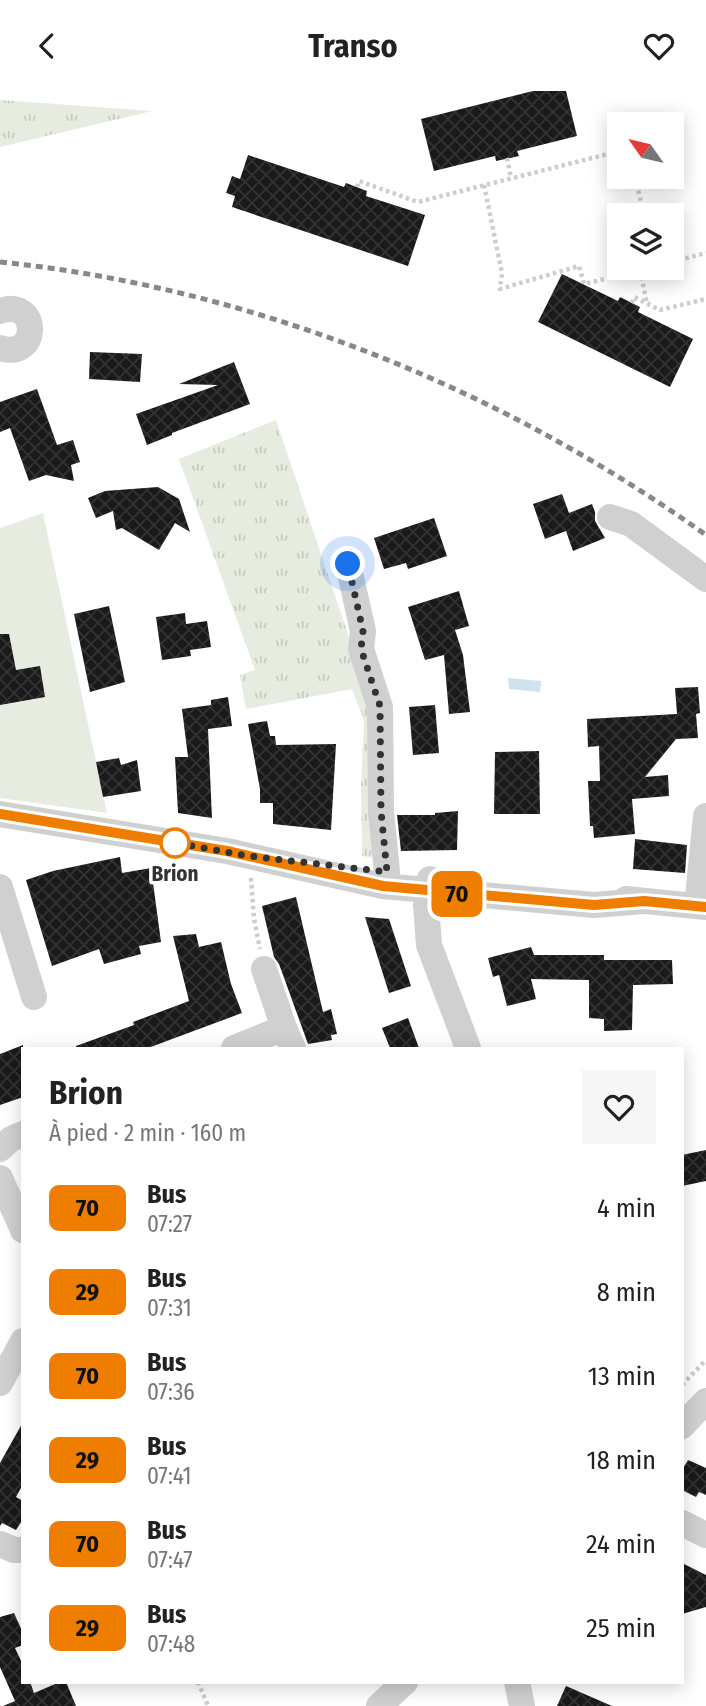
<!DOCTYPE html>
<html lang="fr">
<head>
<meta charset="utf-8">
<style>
	:root { --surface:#fff; --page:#f6f6f6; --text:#222; --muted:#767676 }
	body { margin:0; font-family:"Fira Sans Condensed",sans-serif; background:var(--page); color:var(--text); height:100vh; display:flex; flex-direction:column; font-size:26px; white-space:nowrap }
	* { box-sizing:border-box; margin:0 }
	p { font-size:23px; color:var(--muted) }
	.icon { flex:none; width:38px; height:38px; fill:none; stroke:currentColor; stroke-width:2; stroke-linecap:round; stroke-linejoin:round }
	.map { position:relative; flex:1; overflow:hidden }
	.drawer { position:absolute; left:21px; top:956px; width:663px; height:637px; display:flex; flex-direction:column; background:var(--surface); border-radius:0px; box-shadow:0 4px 18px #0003 }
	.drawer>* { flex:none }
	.badge { padding:0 14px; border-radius:10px; font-size:24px; line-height:46px }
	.needle { width:46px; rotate:304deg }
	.tools { position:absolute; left:607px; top:21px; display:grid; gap:14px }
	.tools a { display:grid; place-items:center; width:77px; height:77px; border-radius:0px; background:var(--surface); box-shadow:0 4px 18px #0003; font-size:35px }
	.you { position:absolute; width:35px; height:35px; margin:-18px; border:5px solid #fff; border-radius:50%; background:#1a73e8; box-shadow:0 0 0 10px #1a73e833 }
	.map>.badge { position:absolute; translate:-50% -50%; box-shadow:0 0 0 4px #fff }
	.round { display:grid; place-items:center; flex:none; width:74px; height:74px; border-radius:0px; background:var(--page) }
	.head { display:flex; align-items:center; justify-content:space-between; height:119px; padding:0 28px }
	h1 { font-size:33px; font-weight:700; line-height:52px }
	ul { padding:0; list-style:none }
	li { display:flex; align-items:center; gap:21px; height:84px; padding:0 28px }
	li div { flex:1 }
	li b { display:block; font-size:26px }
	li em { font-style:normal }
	li .badge { min-width:77px; font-weight:700; text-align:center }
	header { display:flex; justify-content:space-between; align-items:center; height:91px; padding:0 28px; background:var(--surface); font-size:32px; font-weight:700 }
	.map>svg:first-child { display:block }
	.grass { fill:url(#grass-tufts) }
	.green { fill:#e6ecdf }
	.water { fill:#cfe2ee }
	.building { fill:url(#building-cross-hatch) }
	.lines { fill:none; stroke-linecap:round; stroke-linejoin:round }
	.path { stroke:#cdcdcd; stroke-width:4.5; stroke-dasharray:3.5 3.5; stroke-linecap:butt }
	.minor { stroke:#d0d0d0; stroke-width:26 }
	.rail { stroke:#888; stroke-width:5; stroke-dasharray:7 5; stroke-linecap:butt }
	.line-casing { stroke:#fff; stroke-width:16 }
	.line { stroke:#ee7d00; stroke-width:10 }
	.walk { stroke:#333; stroke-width:7; stroke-dasharray:0 12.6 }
	.stop-dot { fill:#fff; stroke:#ee7d00; stroke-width:3.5 }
	.labels { text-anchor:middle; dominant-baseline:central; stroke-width:7; stroke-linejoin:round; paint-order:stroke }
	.stop-label { font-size:21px; font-weight:bold; fill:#333; stroke:#fff }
</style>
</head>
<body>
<header><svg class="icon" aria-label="back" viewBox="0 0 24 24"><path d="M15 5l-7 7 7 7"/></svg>Transo<svg class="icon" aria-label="heart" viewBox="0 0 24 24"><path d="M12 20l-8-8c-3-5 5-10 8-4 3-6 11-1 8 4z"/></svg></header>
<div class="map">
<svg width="706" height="1615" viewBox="0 0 706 1615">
	<defs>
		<pattern id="grass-tufts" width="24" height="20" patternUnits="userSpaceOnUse" patternTransform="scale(1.75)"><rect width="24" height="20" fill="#e6ecdf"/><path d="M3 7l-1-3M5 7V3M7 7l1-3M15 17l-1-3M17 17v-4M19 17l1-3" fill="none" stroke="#c6cbc0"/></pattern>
		<pattern id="building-cross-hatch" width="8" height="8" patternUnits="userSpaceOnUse" patternTransform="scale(1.75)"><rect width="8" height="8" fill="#1a1a1a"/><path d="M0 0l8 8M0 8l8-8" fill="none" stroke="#333"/></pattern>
	</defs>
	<rect width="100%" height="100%" fill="#fff"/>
	<g class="grass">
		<polygon points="0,9 152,20 0,56"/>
		<polygon points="276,329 368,603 374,767 362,765 361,695 364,629 352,598 246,618 240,584 255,579 179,368"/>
	</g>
	<polygon class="green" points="43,422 107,722 0,707 0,437"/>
	<polygon class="water" points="508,587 541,590 540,601 509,598"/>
	<g class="building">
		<polygon points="533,0 566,0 577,45 517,60 519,65 496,70 495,65 434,80 421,28"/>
		<polygon points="248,64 344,96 346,92 367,100 366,105 425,124 408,175 232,116 235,105 226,102 232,85 240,88"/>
		<polygon points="562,183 618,210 620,206 640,216 638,221 693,248 670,296 538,231"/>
		<polygon points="90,261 142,263 140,291 89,288"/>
		<polygon points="234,271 250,313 172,342 172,344 147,354 136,323 218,294 179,293"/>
		<polygon points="37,298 57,354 73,349 80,371 71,374 74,390 46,384 29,390 10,337 0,341 0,311"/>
		<polygon points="158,396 179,408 190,441 175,432 159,459 122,437 116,439 113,420 96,427 88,407 105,400"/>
		<polygon points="562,403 569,422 592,413 595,421 595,430 605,447 573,460 566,440 545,448 533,413"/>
		<polygon points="434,427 447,465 408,478 406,472 384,478 374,447"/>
		<polygon points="459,500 469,535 455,539 463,564 470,621 449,623 444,564 425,569 408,516"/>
		<polygon points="109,515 125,591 90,601 74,523"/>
		<polygon points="185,522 186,533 207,530 211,556 190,559 191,565 162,569 156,526"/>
		<polygon points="0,543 9,543 16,579 40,575 45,606 0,614"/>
		<polygon points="698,596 700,622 696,623 698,647 676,648 645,686 668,684 669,705 632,708 635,743 594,747 593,735 590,735 588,690 600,690 599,655 588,656 587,628 677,623 675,597"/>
		<polygon points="228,606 232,635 208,638 212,727 178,722 175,666 188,666 182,618 211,614 211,609"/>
		<polygon points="435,614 439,662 413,664 409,616"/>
		<polygon points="267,630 270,645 275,645 276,654 336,653 331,739 273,733 273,712 260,712 260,698 248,633"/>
		<polygon points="539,660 540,723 494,723 495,661"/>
		<polygon points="119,667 121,674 137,669 141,700 103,706 96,671"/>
		<polygon points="458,720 457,759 401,760 397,724 435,724 435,722"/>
		<polygon points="635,748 687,754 685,782 633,778"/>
		<polygon points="120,766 122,782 151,777 161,851 139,855 141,863 104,873 99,858 52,875 26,789 53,780"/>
		<polygon points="296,806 323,921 331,918 337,943 331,944 332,949 308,953 279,873 274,866 262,815"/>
		<polygon points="365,826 389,828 411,895 389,902"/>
		<polygon points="196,843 199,856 221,851 231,893 242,922 148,957 76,957 76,955 134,934 133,931 189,910 173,845"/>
		<polygon points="531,856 534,864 604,864 604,869 672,869 673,893 633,894 632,939 604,940 604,928 589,927 589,889 531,888 536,908 507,915 499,884 493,886 488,867"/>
		<polygon points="408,927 419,957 390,957 382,937"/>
		<polygon points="23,954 23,1006 0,1014 0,963"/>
		<polygon points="706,1059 706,1090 682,1095 682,1064"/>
		<polygon points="23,1331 23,1393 16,1406 23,1410 23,1428 16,1439 2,1432 0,1435 0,1372"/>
		<polygon points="688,1369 706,1377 706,1404 699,1401 696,1406 682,1399 682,1379"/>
		<polygon points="682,1472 706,1484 706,1516 682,1523"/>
		<polygon points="14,1522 23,1542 23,1554 15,1557 23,1574 23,1591 30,1591 34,1602 60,1591 66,1591 76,1615 3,1615 15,1610 0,1576 0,1526"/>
		<polygon points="566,1595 612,1615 557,1615"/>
	</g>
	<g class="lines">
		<g class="path">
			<polyline points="507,67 511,87"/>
			<polyline points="635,86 644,124"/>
			<polyline points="484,94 502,182 500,198 579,175 584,193 649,177"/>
			<polyline points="357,96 359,90 418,111 620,60"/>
			<polyline points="672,171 706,162"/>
			<polyline points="640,179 647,213"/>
			<polyline points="632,212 634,206 660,219 706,208"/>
			<polyline points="251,787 254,828 260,858"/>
			<polyline points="682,1294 706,1269"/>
			<polyline points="198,1591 208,1615"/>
		</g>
		<g class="minor">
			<path d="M0 220C40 206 40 270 0 257"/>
			<polyline points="610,426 631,433 706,488"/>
			<polyline points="348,473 363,540 361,558 380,616 381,720 387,781"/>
			<polyline points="0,723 227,760 383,795 594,814 644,810"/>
			<polyline points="430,788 426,814 429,854 468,957"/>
			<polyline points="0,796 34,906"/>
			<polyline points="626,808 706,816"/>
			<polyline points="697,815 706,725"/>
			<polyline points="264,878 284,937"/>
			<polyline points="234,957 284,937 293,957"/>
			<polyline points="0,1058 11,1048 23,1043"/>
			<polyline points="0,1087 23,1139"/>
			<polyline points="0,1292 23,1250"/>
			<polyline points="682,1335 706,1310"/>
			<polyline points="682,1432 706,1444"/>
			<polyline points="0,1453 14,1459 23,1459"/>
			<polyline points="517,1591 522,1615"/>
			<polyline points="379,1615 405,1591"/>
		</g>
		<path class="rail" d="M0 171C253 197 500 297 706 444"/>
	</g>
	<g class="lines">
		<g class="line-casing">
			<polyline id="line" points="0,723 227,760 383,795 594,814 644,810 706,816"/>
		</g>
		<use href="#line" class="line"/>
		<polyline class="walk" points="175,752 171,751 249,765 387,781 381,720 380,615 361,558 363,540 348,473"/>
	</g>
	<circle class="stop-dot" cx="175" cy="752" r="14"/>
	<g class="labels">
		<g class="stop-label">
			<text x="175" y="783">Brion</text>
		</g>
	</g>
</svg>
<div class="tools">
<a><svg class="needle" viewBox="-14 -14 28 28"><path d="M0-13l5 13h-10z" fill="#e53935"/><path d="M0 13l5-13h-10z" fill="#767676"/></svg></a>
<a><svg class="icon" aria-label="layers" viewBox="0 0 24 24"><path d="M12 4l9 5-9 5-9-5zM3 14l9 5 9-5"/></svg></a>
</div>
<div class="you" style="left:348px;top:473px"></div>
<b class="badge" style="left:457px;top:803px;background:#ee7d00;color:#111">70</b>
<section class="drawer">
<div class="head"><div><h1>Brion</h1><p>À pied · 2 min · 160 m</p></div><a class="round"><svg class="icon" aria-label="heart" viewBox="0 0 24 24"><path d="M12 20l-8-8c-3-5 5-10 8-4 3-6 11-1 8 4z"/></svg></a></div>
<ul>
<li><span class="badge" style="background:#ee7d00;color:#111">70</span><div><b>Bus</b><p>07:27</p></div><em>4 min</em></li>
<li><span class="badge" style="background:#ee7d00;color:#111">29</span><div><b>Bus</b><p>07:31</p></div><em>8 min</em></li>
<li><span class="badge" style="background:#ee7d00;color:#111">70</span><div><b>Bus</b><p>07:36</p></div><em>13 min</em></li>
<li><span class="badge" style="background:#ee7d00;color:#111">29</span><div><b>Bus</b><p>07:41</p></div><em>18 min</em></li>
<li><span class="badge" style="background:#ee7d00;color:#111">70</span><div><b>Bus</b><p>07:47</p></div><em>24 min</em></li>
<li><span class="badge" style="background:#ee7d00;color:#111">29</span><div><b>Bus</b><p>07:48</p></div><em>25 min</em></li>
</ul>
</section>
</div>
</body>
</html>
